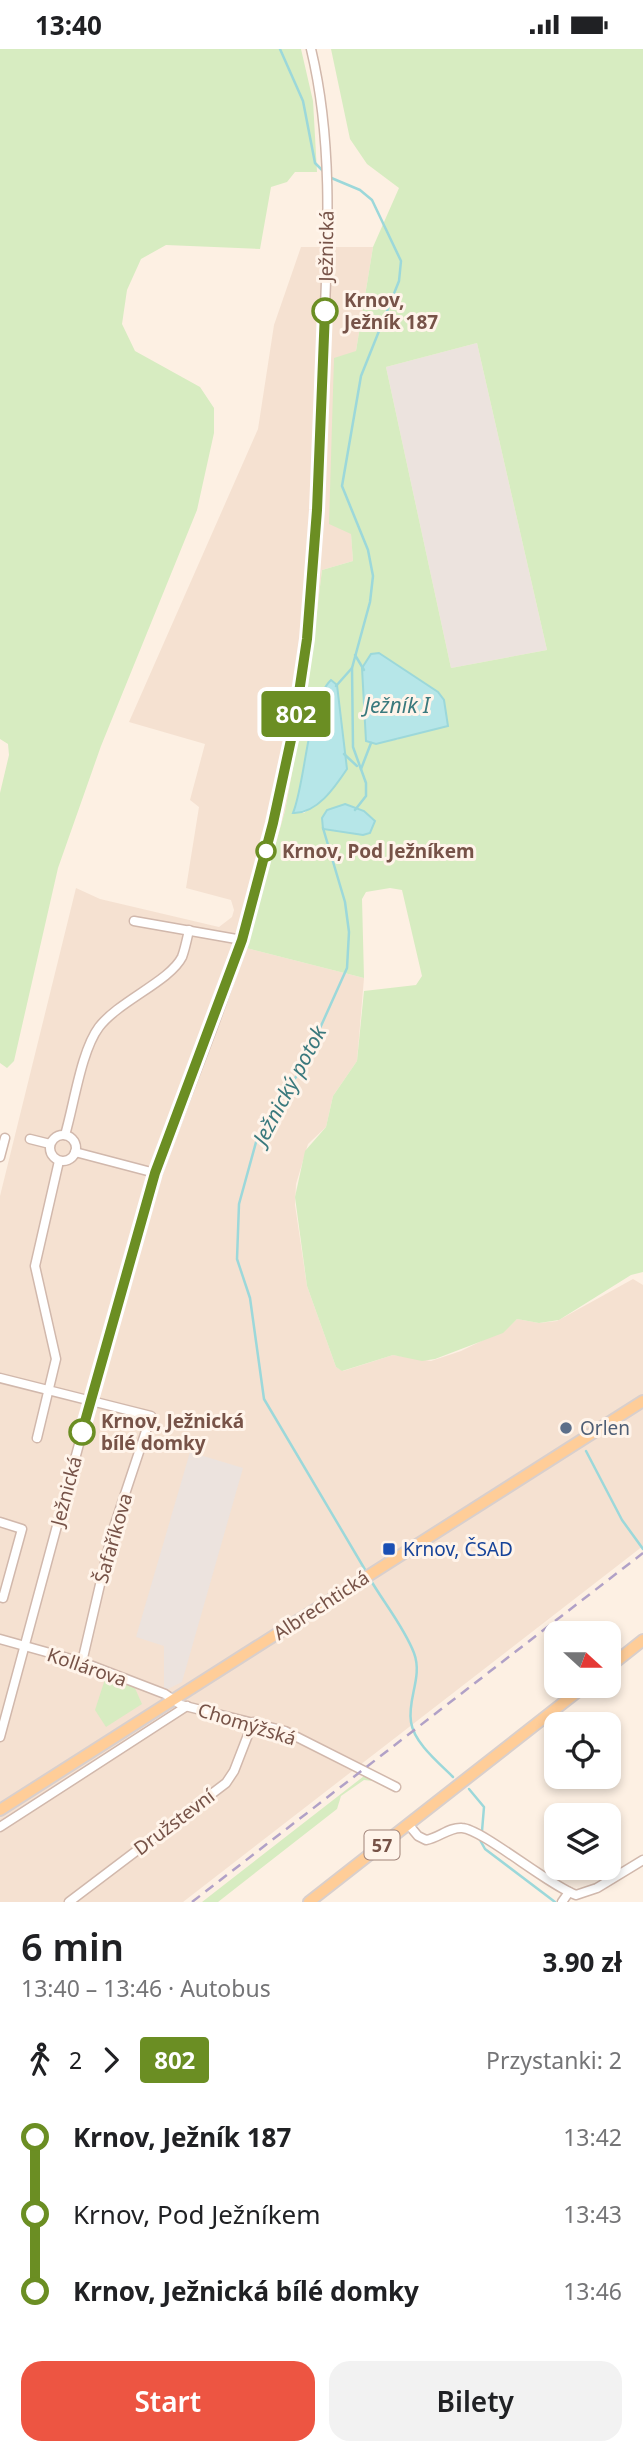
<!DOCTYPE html>
<html lang="pl">
<head>
<meta charset="utf-8">
<style>
	:root { --surface:#fff; --page:#f2f2f2; --text:#202124; --muted:#757577; --accent:#ed5542 }
	body { margin:0; font-family:"Noto Sans",sans-serif; background:var(--page); color:var(--text); height:100vh; display:flex; flex-direction:column; font-size:26px; white-space:nowrap }
	* { box-sizing:border-box; margin:0 }
	p { font-size:23px; color:var(--muted) }
	.icon { flex:none; width:38px; height:38px; fill:none; stroke:currentColor; stroke-width:2; stroke-linecap:round; stroke-linejoin:round }
	.map { position:relative; height:1853px; overflow:hidden }
	.panel { display:flex; flex-direction:column; background:var(--surface); flex:1 }
	.panel>* { flex:none }
	.badge { padding:0 14px; border-radius:5px; font-size:24px; line-height:46px }
	.needle { width:46px; rotate:111deg }
	.controls { position:absolute; left:544px; top:1572px; display:grid; gap:14px }
	.controls a { display:grid; place-items:center; width:77px; height:77px; border-radius:14px; background:var(--surface); box-shadow:0 4px 10px #0003; font-size:35px }
	.map>.badge { position:absolute; translate:-50% -50%; box-shadow:0 0 0 4px #fff }
	.legs { display:flex; align-items:center; gap:10px; height:77px; padding:0 21px; font-size:23px }
	.legs p { margin-inline-start:auto }
	.headline { display:flex; align-items:center; justify-content:space-between; height:119px; padding:0 21px }
	h1 { font-size:38px; font-weight:600; line-height:52px }
	.cta { display:flex; gap:14px; margin-top:auto; padding:14px 21px }
	.cta a { flex:1; height:80px; border-radius:21px; background:var(--accent); color:#fff; font-size:28px; font-weight:600; line-height:80px; text-align:center }
	.cta a+a { background:var(--page); color:var(--text) }
	ul { padding:0 21px; list-style:none }
	li { display:flex; align-items:center; gap:24px; height:77px; font-size:26px }
	li i { display:grid; place-items:center; width:10px; height:100%; margin:0 9px; background:currentColor }
	li i::after { content:''; width:18px; height:18px; margin:-9px; border:5px solid; border-radius:50%; background:var(--surface) }
	li p { margin-inline-start:auto }
	li:first-child i { background:linear-gradient(#0000 50%,currentColor 0) }
	li:last-child i { background:linear-gradient(currentColor 50%,#0000 0) }
	.status { display:flex; justify-content:space-between; align-items:center; height:49px; padding:0 35px; background:var(--surface); direction:ltr }
	.status svg { height:19px; fill:currentColor }
	.map>svg:first-child { display:block }
	.residential { fill:#f5e1d1 }
	.industrial { fill:#ece3de }
	.green { fill:#d7ecc1; fill-rule:evenodd }
	.water { fill:#b6e6e8; stroke:#9cd8da; stroke-width:2 }
	.lines { fill:none; stroke-linecap:round; stroke-linejoin:round }
	.stream { stroke:#9cd8da; stroke-width:2.5 }
	.minor-casing { stroke:#d1b8ac; stroke-width:11 }
	.major-casing { stroke:#d9cfcc; stroke-width:14 }
	.minor { stroke:#fff; stroke-width:8 }
	.major { stroke:#ffcd98; stroke-width:10 }
	.rail { stroke:#b1a1c7; stroke-width:2.5; stroke-dasharray:10 7; stroke-linecap:butt }
	.line-1-casing { stroke:#fff; stroke-width:16 }
	.line-1 { stroke:#6b8e23; stroke-width:10 }
	.stop-1-dot { fill:#fff; stroke:#6b8e23; stroke-width:3.5 }
	.service-dot { fill:#5c6f8a; stroke:#fff4ea; stroke-width:2.5 }
	.transit-dot { fill:#1a4fb4; stroke:#fff4ea; stroke-width:2.5 }
	.labels { text-anchor:middle; dominant-baseline:central; stroke-width:6; stroke-linejoin:round; paint-order:stroke }
	.shield { fill:#fff4ea; stroke:#a08379; stroke-width:2 }
	.shield-label { font-size:18px; font-weight:bold; fill:#775348 }
	.street-label { font-size:19px; fill:#775348; stroke:#fff4ea }
	.stop-label { font-size:19px; font-weight:bold; fill:#775348; stroke:#fff4ea; text-anchor:start }
	.service-label { font-size:19px; fill:#4e5e75; stroke:#fff4ea; text-anchor:start }
	.transit-label { font-size:19px; fill:#164399; stroke:#fff4ea; text-anchor:start }
	.water-label { font-size:21px; font-style:italic; fill:#3a797d; stroke:#fff4ea }
</style>
</head>
<body>
<div class="status"><b>13:40</b><svg viewBox="0 0 49 12"><path d="M0 12V9h3v3zM5 12V6h3v6zM10 12V3h3v9zM15 12V0h3v12zM26 1h20v11H26zM47 4h2v5h-2z"/></svg></div>
<div class="map">
<svg width="643" height="1853" viewBox="0 0 643 1853">
	<rect width="100%" height="100%" fill="#fdf0e3"/>
	<polygon class="residential" points="301,198 373,198 356,302 351,484 353,512 322,521 308,637 285,762 246,899 364,929 357,1012 333,1047 326,1078 308,1095 296,1135 295,1156 307,1237 336,1318 343,1322 393,1306 431,1312 461,1302 506,1280 517,1270 539,1274 557,1272 633,1230 643,1236 643,1497 183,1853 0,1853 0,1147 76,839 100,850 219,878 232,868 234,861 231,851 186,839 199,758 190,751 205,695 129,673 258,380 274,276"/>
	<g class="industrial">
		<polygon points="477,294 547,601 451,619 386,318"/>
		<polygon points="190,1403 243,1419 182,1633 164,1642 164,1597 136,1588"/>
	</g>
	<g class="green">
		<polygon points="0,0 301,0 313,52 317,123 295,123 287,133 271,138 260,200 166,196 141,210 127,241 122,275 135,302 200,338 214,359 214,384 197,461 101,697 58,819 14,1012 7,1019 0,1014 0,744 9,706 8,695 0,690"/>
		<path d="M331 0H643V1223L631 1226 559 1271 539 1274 517 1270 503 1284 435 1310 422 1312 393 1306 342 1322 336 1318 307 1237 295 1148 305 1102 326 1078 333 1047 357 1012 364 942 416 936 422 927 402 841 390 839 366 843 362 850 364 929 246 899 285 762 308 637 322 521 353 512 351 485 329 475 334 309 356 302 373 198 399 139 367 115 350 90ZM477 294 547 601 451 619 386 318ZM362 619 410 626 438 643 447 677 429 679 396 691 366 692ZM337 636 347 720C334 738 322 751 304 764L294 763 300 748 318 653Z"/>
		<polygon points="106,1627 134,1637 142,1655 106,1678 95,1661"/>
		<polygon points="364,1727 373,1732 364,1731 341,1747 337,1760 218,1853 202,1853"/>
	</g>
	<g class="water">
		<polygon points="379,604 438,643 444,651 448,677 376,695 366,692 362,619 371,605"/>
		<path d="M331 631 337 636 347 720C335 738 317 765 293 764 306 732 307 654 331 631Z"/>
		<polygon points="345,755 364,762 375,772 370,784 363,786 323,780 322,769 327,761"/>
	</g>
	<g class="lines">
		<g class="stream">
			<polyline points="280,0 303,52 315,114 324,123"/>
			<polyline points="329,128 360,141 372,151 401,212 399,232 361,327 342,437 368,501 373,527 370,553 352,619 353,698 366,734 366,747 355,761"/>
			<polyline points="355,606 364,621"/>
			<polyline points="336,637 352,619"/>
			<polyline points="344,705 357,717"/>
			<polyline points="361,720 371,694"/>
			<polyline points="323,779 345,853 349,883 347,919 303,1017 258,1086 239,1155 237,1210 250,1249 264,1350 367,1524"/>
			<polyline points="586,1402 622,1471 643,1500"/>
			<path d="M370 1530C384 1554 404 1578 414 1604 423 1628 407 1650 411 1673 414 1694 439 1714 453 1728"/>
			<polyline points="469,1740 484,1758 482,1782"/>
			<polyline points="480,1791 485,1800 555,1853"/>
		</g>
		<g class="minor-casing">
			<g id="minor">
				<polyline points="134,872 242,891"/>
				<path d="M65 1086C74 1056 81 1002 99 978 119 952 170 932 182 908 185 900 187 890 189 881"/>
				<circle cx="63" cy="1099" r="13"/>
				<polyline points="30,1090 50,1095"/>
				<polyline points="75,1103 155,1124"/>
				<polyline points="0,1108 5,1089"/>
				<polyline points="0,1329 151,1367 112,1484 82,1613"/>
				<polyline points="37,1389 56,1310 35,1217 59,1112"/>
				<polyline points="0,1473 22,1480 3,1549 0,1548"/>
				<polyline points="0,1590 82,1613 165,1645 181,1656 285,1682 396,1738"/>
				<path d="M0 1688 133 1195C165 1091 212 993 243 888 271 791 297 690 307 588 316 494 320 400 323 306 327 205 335 99 311 0"/>
				<path d="M408 1775 418 1787 426 1791C439 1789 449 1778 462 1779 482 1780 548 1836 576 1846L597 1839 643 1811"/>
				<polyline points="0,1778 187,1657"/>
				<polyline points="69,1853 226,1734 234,1722 253,1673"/>
				<polyline points="562,1853 569,1843"/>
			</g>
		</g>
		<g class="major-casing">
			<g id="major">
				<polyline points="609,1618 643,1591"/>
				<polyline points="0,1761 643,1352"/>
				<polyline points="309,1853 586,1636"/>
			</g>
		</g>
		<use href="#minor" class="minor"/>
		<use href="#major" class="major"/>
		<polyline class="rail" points="192,1853 643,1504"/>
	</g>
	<g class="lines">
		<g class="line-1-casing">
			<polyline id="line-1" points="82,1383 155,1124 242,891 273,774 294,677 307,590 317,461 325,262"/>
		</g>
		<use href="#line-1" class="line-1"/>
	</g>
	<g class="stop-1-dot">
		<circle cx="325" cy="262" r="12"/>
		<circle cx="266" cy="802" r="9"/>
		<circle cx="82" cy="1383" r="12"/>
	</g>
	<circle class="service-dot" cx="566" cy="1379" r="7"/>
	<rect class="transit-dot" x="382" y="1493" width="14" height="14" rx="3.5"/>
	<g class="labels">
		<rect class="shield" x="364.5" y="1781.5" width="35" height="29" rx="5"/>
		<g class="shield-label">
			<text x="382" y="1796">57</text>
		</g>
		<g class="street-label">
			<text transform="translate(326 197) rotate(-89)">Ježnická</text>
			<text transform="translate(66 1442) rotate(-75)">Ježnická</text>
			<text transform="translate(113 1489) rotate(-74)">Šafaříkova</text>
			<text transform="translate(321 1556) rotate(-33)">Albrechtická</text>
			<text transform="translate(87 1618) rotate(19)">Kollárova</text>
			<text transform="translate(247 1675) rotate(17)">Chomýžská</text>
			<text transform="translate(174 1773) rotate(-37)">Družstevní</text>
		</g>
		<g class="stop-label">
			<text x="344" y="251">Krnov,<tspan x="344" dy="22">Ježník 187</tspan></text>
			<text x="282" y="802">Krnov, Pod Ježníkem</text>
			<text x="101" y="1372">Krnov, Ježnická<tspan x="101" dy="22">bílé domky</tspan></text>
		</g>
		<g class="service-label">
			<text x="580" y="1379">Orlen</text>
		</g>
		<g class="transit-label">
			<text x="403" y="1500">Krnov, ČSAD</text>
		</g>
		<g class="water-label">
			<text x="397" y="656">Ježník I</text>
			<text transform="translate(289 1036) rotate(-62)">Ježnický potok</text>
		</g>
	</g>
</svg>
<div class="controls">
<a><svg class="needle" viewBox="-14 -14 28 28"><path d="M0-13l5 13h-10z" fill="#e53935"/><path d="M0 13l5-13h-10z" fill="#757577"/></svg></a>
<a><svg class="icon" aria-label="locate" viewBox="0 0 24 24"><circle cx="12" cy="12" r="6"/><path d="M12 2v4M12 18v4M2 12h4M18 12h4"/></svg></a>
<a><svg class="icon" aria-label="layers" viewBox="0 0 24 24"><path d="M12 4l9 5-9 5-9-5zM3 14l9 5 9-5"/></svg></a>
</div>
<b class="badge" style="left:296px;top:665px;background:#6b8e23;color:#fff">802</b>
</div>
<section class="panel">
<div class="headline"><div><h1>6 min</h1><p>13:40 – 13:46 · Autobus</p></div><b>3.90 zł</b></div>
<div class="legs"><svg class="icon" aria-label="walk" viewBox="0 0 24 24"><circle cx="13" cy="4" r="2"/><path d="M13 8l-2 6 4 7M11 14l-3 7M7 12l3-4h3l4 4"/></svg>2<svg class="icon" aria-label="forward" viewBox="0 0 24 24"><path d="M9 5l7 7-7 7"/></svg><b class="badge" style="background:#6b8e23;color:#fff">802</b><p>Przystanki: 2</p></div>
<ul>
<li><i style="color:#6b8e23"></i><b>Krnov, Ježník 187</b><p>13:42</p></li>
<li><i style="color:#6b8e23"></i><span>Krnov, Pod Ježníkem</span><p>13:43</p></li>
<li><i style="color:#6b8e23"></i><b>Krnov, Ježnická bílé domky</b><p>13:46</p></li>
</ul>
<div class="cta"><a>Start</a><a>Bilety</a></div>
</section>
</body>
</html>
